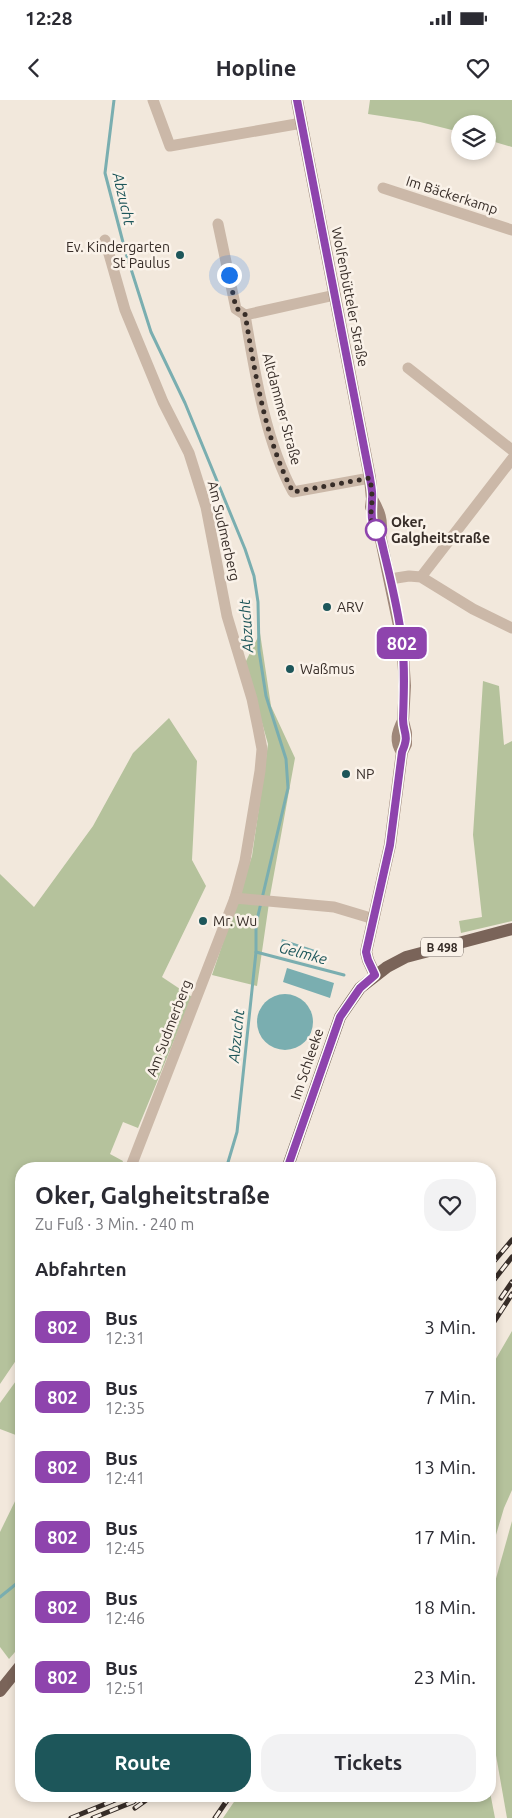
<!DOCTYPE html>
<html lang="de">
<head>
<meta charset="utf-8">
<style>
	:root { --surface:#fff; --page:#f2f2f3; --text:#2b2b33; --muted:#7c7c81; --accent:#1d565a }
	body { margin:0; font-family:Ubuntu,sans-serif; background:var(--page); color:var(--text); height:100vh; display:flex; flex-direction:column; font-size:19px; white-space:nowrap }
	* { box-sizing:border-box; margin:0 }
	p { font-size:16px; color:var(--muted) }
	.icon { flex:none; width:28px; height:28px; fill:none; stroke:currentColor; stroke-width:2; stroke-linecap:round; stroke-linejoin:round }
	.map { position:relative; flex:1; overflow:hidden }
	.side { position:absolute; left:15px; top:1062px; width:481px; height:640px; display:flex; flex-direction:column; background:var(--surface); border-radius:20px; box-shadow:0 2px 8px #0003 }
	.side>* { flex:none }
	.badge { padding:0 10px; border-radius:8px; font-size:18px; line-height:32px }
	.buttons { position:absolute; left:451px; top:15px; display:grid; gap:10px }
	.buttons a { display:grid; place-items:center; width:45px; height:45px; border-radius:50%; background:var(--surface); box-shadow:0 2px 8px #0003; font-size:25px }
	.you { position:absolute; width:25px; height:25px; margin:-12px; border:4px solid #fff; border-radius:50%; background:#1a73e8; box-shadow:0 0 0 8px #1a73e833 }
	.map>.badge { position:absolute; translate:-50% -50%; box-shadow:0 0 0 2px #fff }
	h2 { padding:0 20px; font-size:19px; line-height:45px }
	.round { display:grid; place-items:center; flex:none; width:52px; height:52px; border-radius:20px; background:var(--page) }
	.overview { display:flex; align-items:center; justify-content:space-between; height:85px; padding:0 20px }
	h1 { font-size:24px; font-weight:700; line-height:38px }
	.primary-button { display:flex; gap:10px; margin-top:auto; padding:10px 20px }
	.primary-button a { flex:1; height:58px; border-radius:20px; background:var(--accent); color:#fff; font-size:20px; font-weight:700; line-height:58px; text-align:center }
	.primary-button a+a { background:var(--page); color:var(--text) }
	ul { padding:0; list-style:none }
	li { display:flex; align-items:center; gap:15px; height:70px; padding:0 20px }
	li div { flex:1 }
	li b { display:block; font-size:19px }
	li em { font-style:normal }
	li .badge { min-width:55px; font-weight:700; text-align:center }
	.status { display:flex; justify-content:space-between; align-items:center; height:35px; padding:0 25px; background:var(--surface); direction:ltr }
	.status svg { height:14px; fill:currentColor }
	header { display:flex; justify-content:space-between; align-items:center; height:65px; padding:0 20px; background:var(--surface); font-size:22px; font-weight:700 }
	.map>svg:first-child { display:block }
	.green { fill:#b5c29c }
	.water { fill:#7aaeb0 }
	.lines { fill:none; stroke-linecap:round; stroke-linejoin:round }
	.stream { stroke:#7aaeb0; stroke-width:3 }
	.street { stroke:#cbb8a8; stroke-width:11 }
	.secondary { stroke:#9f8779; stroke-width:12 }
	.primary { stroke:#7a6459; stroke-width:12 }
	.rail-casing { stroke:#372d28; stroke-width:5 }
	.rail { stroke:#faf2e9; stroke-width:3; stroke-dasharray:9; stroke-linecap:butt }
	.line-casing { stroke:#fff; stroke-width:11 }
	.line { stroke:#8e44ad; stroke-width:8 }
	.walk { stroke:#372d28; stroke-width:5; stroke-dasharray:0 9 }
	.poi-dot { fill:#1d565a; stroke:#faf2e9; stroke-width:2 }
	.stop-dot { fill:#fff; stroke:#8e44ad; stroke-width:2.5 }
	.labels { text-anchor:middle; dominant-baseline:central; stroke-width:5; stroke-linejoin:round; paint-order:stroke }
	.shield { fill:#faf2e9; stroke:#726862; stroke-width:1 }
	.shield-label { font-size:12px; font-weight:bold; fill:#372d28 }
	.street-label { font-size:14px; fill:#372d28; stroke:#faf2e9 }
	.poi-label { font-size:14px; fill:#372d28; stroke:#faf2e9; text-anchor:start }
	.stop-label { font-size:14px; font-weight:bold; fill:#372d28; stroke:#faf2e9; text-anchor:start }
	.water-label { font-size:15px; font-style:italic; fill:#1d565a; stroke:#faf2e9 }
</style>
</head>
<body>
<div class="status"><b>12:28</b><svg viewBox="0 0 49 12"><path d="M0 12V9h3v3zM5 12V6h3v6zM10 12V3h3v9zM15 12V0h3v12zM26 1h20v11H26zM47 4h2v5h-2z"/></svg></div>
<header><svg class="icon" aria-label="back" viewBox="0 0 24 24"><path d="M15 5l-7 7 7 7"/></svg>Hopline<svg class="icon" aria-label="heart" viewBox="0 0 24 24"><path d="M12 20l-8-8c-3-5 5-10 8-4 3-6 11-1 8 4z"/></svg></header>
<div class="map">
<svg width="512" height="1718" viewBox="0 0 512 1718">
	<rect width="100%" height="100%" fill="#f2e8dc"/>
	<g class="green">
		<polygon points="370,0 512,0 512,47 488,40 488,24 460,24 460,32 420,22 368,14"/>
		<polygon points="260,533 271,606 295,658 270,796 257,886 212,875 252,756 268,644 245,563"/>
		<polygon points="483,581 499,586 504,645 512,641 512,821 461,833 459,821 482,817 473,735"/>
		<polygon points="169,618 197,661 192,760 206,786 162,877 192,897 138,1028 123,1022 110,1054 123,1061 120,1069 21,1069 21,1253 0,1284 0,774 34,807 93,726 133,653"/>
		<polygon points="512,1231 512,1390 504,1408 490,1455 490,1269"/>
		<polygon points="21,1274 21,1337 0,1329 0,1303"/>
		<polygon points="21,1389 21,1545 9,1559 0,1547 0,1432"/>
		<polygon points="512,1421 512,1718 507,1718 490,1621 490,1500"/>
		<polygon points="490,1692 495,1718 223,1718 238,1696 490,1696"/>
	</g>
	<g class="water">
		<polygon points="282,839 315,850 312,861 279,851"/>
		<polygon points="287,868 334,883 330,898 283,882"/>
		<circle cx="285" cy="922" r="28"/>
	</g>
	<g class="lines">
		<g class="stream">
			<polyline points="114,0 105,73 125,150 151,232 185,303 245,449 254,476 258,502 259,551 266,596 286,659 288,688 256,824 256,852 237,1032 226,1069"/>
			<polyline points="256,852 344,875"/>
			<polyline points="0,1497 21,1480"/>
		</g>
		<g class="street">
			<polyline points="153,0 170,46 302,23"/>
			<polyline points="383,88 512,130"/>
			<polyline points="218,124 236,209 245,215"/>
			<polyline points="105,140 125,210 163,302 189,353 206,407 227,516 252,599 258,628 262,649 260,671 245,761 235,798"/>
			<path d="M335 195 245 215C255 273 265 340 293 392L370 378"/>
			<polyline points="408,268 512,350"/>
			<polyline points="421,477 512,359"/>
			<polyline points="390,479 409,476 421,477 473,509 512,528"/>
			<polyline points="130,1069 235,798 334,807 374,819"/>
		</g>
		<g class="secondary">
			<polyline points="297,0 370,378 372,399 371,407"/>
			<path d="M372 399C379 411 383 421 380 435L402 540 405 586 403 621 406 633V644L402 652 390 745 366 852 368 860 375 875"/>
			<path d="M402 652C395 641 397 633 403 621"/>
		</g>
		<g class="primary">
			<polyline points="287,1069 340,917 360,888 387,867 406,857 512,829"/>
			<polyline points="0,1591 21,1565"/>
		</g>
		<g class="rail-casing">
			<g id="rail">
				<polyline points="490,1166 512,1140"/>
				<polyline points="490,1185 512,1157"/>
				<polyline points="501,1198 512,1182"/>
				<polyline points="490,1228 512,1194"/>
				<polyline points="135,1708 152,1696"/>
				<polyline points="71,1718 125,1696"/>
				<polyline points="93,1718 133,1702 140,1696"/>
				<polyline points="215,1718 230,1696"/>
			</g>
		</g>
		<use href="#rail" class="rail"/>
	</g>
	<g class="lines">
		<g class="line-casing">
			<path id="line" d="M287 1069 340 917 360 888 375 875 368 860 366 852 390 745 402 652C410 634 403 634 403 619 404 592 405 567 402 541 398 506 388 470 380 435 369 422 372 415 372 399 373 393 371 385 370 378L297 0"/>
		</g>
		<use href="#line" class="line"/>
		<path class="walk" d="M229 175 236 208 245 214C255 272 265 340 293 392L370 378C371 385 372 392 372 399 372 409 368 420 376 430"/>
	</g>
	<g class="poi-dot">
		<circle cx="180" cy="155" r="5"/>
		<circle cx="327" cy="507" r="5"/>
		<circle cx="290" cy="569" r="5"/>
		<circle cx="346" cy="674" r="5"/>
		<circle cx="203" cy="821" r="5"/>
	</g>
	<circle class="stop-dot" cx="376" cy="430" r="10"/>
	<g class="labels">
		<rect class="shield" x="421" y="837.5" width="42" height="19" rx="4"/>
		<g class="shield-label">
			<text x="442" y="847">B 498</text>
		</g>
		<g class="street-label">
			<text transform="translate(452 95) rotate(18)">Im Bäckerkamp</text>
			<text transform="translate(350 197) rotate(79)">Wolfenbütteler Straße</text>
			<text transform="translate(282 309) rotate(75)">Altdammer Straße</text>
			<text transform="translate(224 431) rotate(77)">Am Sudmerberg</text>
			<text transform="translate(169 928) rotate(-69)">Am Sudmerberg</text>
			<text transform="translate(307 964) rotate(-71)">Im Schleeke</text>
		</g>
		<g class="poi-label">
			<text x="170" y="147" text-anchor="end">Ev. Kindergarten<tspan x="170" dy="16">St Paulus</tspan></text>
			<text x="337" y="507">ARV</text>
			<text x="300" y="569">Waßmus</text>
			<text x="356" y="674">NP</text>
			<text x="213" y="821">Mr. Wu</text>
		</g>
		<g class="stop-label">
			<text x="391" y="422">Oker,<tspan x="391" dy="16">Galgheitstraße</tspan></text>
		</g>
		<g class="water-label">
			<text transform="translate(124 99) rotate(77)">Abzucht</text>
			<text transform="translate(246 526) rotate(-94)">Abzucht</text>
			<text transform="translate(303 853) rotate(15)">Gelmke</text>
			<text transform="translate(236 936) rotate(-84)">Abzucht</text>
		</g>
	</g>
</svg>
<div class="buttons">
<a><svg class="icon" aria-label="layers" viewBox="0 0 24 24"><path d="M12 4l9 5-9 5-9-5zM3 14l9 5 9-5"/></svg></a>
</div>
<div class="you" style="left:229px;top:175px"></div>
<b class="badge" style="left:402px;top:543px;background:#8e44ad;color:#fff">802</b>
<section class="side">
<div class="overview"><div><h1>Oker, Galgheitstraße</h1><p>Zu Fuß · 3 Min. · 240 m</p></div><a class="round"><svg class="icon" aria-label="heart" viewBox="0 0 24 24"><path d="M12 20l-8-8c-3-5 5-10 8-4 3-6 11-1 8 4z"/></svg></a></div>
<h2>Abfahrten</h2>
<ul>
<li><span class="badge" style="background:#8e44ad;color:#fff">802</span><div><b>Bus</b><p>12:31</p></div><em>3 Min.</em></li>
<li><span class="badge" style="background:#8e44ad;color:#fff">802</span><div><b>Bus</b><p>12:35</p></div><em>7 Min.</em></li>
<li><span class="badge" style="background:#8e44ad;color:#fff">802</span><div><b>Bus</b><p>12:41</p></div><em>13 Min.</em></li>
<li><span class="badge" style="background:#8e44ad;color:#fff">802</span><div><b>Bus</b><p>12:45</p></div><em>17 Min.</em></li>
<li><span class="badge" style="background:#8e44ad;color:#fff">802</span><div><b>Bus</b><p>12:46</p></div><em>18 Min.</em></li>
<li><span class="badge" style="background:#8e44ad;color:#fff">802</span><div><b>Bus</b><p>12:51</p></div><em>23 Min.</em></li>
</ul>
<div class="primary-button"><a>Route</a><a>Tickets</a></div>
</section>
</div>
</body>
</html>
